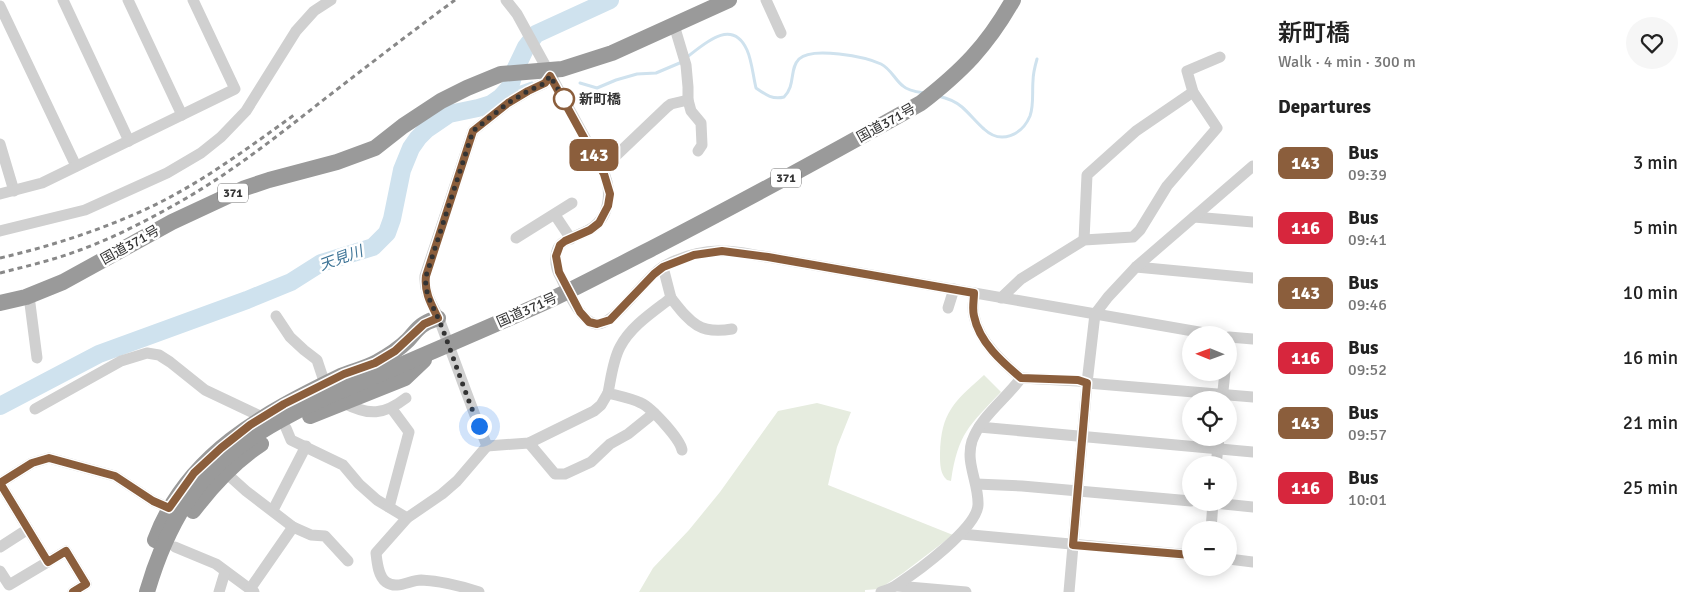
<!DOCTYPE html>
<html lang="en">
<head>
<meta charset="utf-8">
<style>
	:root { --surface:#fff; --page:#f6f6f6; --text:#222; --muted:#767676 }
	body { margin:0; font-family:Signika,"Noto Sans JP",sans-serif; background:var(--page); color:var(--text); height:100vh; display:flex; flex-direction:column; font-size:19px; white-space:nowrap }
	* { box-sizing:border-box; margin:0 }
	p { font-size:16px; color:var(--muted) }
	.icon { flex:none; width:28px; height:28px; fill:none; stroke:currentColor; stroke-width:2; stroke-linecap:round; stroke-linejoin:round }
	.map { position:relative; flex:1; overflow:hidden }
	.side { display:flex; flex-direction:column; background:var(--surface); width:450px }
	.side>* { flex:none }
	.badge { padding:0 10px; border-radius:8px; font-size:18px; line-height:32px }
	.needle { width:32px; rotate:271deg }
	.tools { position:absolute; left:1182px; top:326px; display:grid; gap:10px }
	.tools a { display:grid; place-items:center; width:55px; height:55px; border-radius:50%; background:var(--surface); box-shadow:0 2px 12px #0003; font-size:25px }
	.you { position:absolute; width:25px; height:25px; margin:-12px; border:4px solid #fff; border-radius:50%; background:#1a73e8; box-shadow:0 0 0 8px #1a73e833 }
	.map>.badge { position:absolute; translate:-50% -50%; box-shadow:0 0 0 2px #fff }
	h2 { padding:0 25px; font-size:19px; line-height:45px }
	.round { display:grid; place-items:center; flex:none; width:52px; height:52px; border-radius:26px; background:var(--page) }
	.head { display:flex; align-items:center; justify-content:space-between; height:85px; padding:0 25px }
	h1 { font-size:24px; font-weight:600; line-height:38px }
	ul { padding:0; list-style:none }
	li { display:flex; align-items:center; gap:15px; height:65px; padding:0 25px }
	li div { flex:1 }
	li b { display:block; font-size:19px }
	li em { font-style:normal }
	li .badge { min-width:55px; font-weight:700; text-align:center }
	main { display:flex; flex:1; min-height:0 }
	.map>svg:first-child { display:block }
	.green { fill:#e6ecdf }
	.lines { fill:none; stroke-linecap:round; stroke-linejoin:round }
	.stream { stroke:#cfe2ee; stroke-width:3 }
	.river { stroke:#cfe2ee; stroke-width:18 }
	.minor { stroke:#d0d0d0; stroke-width:11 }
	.highway { stroke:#9a9a9a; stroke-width:16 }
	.rail { stroke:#888; stroke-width:3; stroke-dasharray:5 4; stroke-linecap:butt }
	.line-casing { stroke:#fff; stroke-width:11 }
	.line { stroke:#8b5e3c; stroke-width:8 }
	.walk { stroke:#333; stroke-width:5; stroke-dasharray:0 9 }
	.stop-dot { fill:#fff; stroke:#8b5e3c; stroke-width:2.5 }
	.labels { text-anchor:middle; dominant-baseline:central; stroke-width:5; stroke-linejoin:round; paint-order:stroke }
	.shield { fill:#fff; stroke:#707070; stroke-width:1 }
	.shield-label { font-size:12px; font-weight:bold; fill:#333 }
	.stop-label { font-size:14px; font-weight:bold; fill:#333; stroke:#fff; text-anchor:start }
	.street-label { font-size:14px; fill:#333; stroke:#fff }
	.water-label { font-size:15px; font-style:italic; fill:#3f7597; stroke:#fff }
</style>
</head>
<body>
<main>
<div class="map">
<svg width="1253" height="592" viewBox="0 0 1253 592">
	<rect width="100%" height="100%" fill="#fff"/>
	<g class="green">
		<path d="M984 375 1001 392C969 426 958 433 951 481L947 480C940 474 940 464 940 454 941 412 954 402 984 375Z"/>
		<polygon points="817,403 851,412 837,447 828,485 953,535 903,573 879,589 865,590 865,592 639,592 653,568 689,530 720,492 778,411"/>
	</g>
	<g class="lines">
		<g class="stream">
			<path d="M686 58C704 44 732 17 747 50 752 61 753 76 756 88 766 95 773 100 784 97 796 85 789 69 799 59 812 46 866 57 881 64 891 69 895 80 903 86 908 91 918 92 925 93"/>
			<polyline points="580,83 597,88 616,80 637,74 656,73 682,62"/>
			<path d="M938 96C947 98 955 101 962 107 970 114 976 122 984 129 1001 145 1022 135 1030 116 1034 105 1032 93 1033 81 1033 74 1035 66 1037 59"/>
			<polyline points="501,97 515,89 532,83"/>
		</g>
		<polyline class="river" points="0,406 99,354 247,300 291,282 321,263 373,247 387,233 392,219 402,170 411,148 418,138 427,129 449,114 478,108 491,104 501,97 510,87 515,70 526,47 536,34 610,0"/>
		<g class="minor">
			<polyline points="63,0 129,141"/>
			<polyline points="128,0 182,115"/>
			<path d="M506 0 517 14 602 169C613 190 611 219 587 231 579 235 566 238 560 245 554 253 555 265 559 274 566 287 580 322 596 324 615 326 645 276 664 266 681 257 703 250 723 251 738 251 753 255 768 257L1216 335"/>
			<polyline points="766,0 781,33"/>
			<polyline points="0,6 76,166"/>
			<polyline points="674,25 686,65 688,87 688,100 691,111 701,123 702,145 698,151"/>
			<polyline points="0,144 14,191"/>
			<polyline points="602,169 667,107 671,104 688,100"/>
			<polyline points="0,194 42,183 235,89 193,0"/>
			<polyline points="555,215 571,239"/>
			<polyline points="1194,217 1253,222"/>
			<polyline points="0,231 85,210 167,173 201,153 221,137 246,111 296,31 314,11 331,0"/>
			<polyline points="516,238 572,203"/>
			<polyline points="1084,240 1087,175 1136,131 1193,92"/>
			<path d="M663 267 671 298C653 312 631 326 620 347 613 360 611 378 608 393 619 396 631 398 641 403 652 408 680 439 682 450"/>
			<polyline points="1136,267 1253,278"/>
			<polyline points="29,296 37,358"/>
			<path d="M671 298C690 322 699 335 732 329"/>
			<polyline points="1001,298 1021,279 1084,240 1133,237 1140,230 1167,186 1217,128 1193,92 1187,71 1220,57"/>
			<polyline points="948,308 954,289"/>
			<polyline points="276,316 290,337 304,350 317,360 325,384"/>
			<polyline points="1229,337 1253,339"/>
			<polyline points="1021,378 1078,381 1087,383 1253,397"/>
			<polyline points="1222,400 1225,372"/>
			<path d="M344 403C369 416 384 415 406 398"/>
			<polyline points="35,409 121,361 147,353 159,355 170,362 205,390 262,417"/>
			<polyline points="979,427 1253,452"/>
			<polyline points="286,428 291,440 343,465 359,484 377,500 407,518"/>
			<polyline points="529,443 555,474 565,474 591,462 610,444 628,434 654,413"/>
			<polyline points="487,446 529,443 594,411 601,405 608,393"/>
			<polyline points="1216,465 1219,438"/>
			<polyline points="226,473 246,491 293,527 311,535 325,536 348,561"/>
			<polyline points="0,483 32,463 49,458 115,476 153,501 169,508"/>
			<polyline points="0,483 48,562"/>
			<polyline points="976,484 1022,486 1191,501"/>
			<polyline points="1204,502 1253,507"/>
			<polyline points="389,507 409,432 392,409"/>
			<polyline points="273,510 306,446"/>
			<polyline points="1211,530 1213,502"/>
			<polyline points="961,534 1191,555"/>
			<polyline points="0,547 28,529"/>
			<polyline points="175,547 216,564 254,592"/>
			<polyline points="1229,559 1253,562"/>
			<polyline points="0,571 9,585 66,551 86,584 73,592"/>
			<polyline points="897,586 966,592"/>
			<polyline points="250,589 293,527"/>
			<polyline points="219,592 225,572"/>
			<path d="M479 592C461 586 440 581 421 580 410 580 397 590 386 582 378 576 377 562 376 553L407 518 442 494 457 481 487 446C470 404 455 361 439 319 432 304 424 293 425 276L473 131 508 103 528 91 545 83 550 76"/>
			<path d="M881 592C887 590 893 588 898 584 918 571 977 528 978 505 979 483 965 463 972 441 981 416 1006 399 1021 378 1002 362 979 341 974 316 972 309 974 300 974 293"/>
			<polyline points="1069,592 1087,383 1095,314 1108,297 1136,267 1253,166"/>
		</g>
		<g class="highway">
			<polyline points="0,303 26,297 63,282 172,222 245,188 269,180 337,162 375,148 403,126 441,101 467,88 501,74 562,69 612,53 729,0"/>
			<polyline points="310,416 405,378 424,360"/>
			<path d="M193 511C212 486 235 461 261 444"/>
			<path d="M155 540C187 454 263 414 341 376 353 371 366 368 377 362 388 356 399 349 408 340 413 335 417 328 424 324 428 321 433 320 438 318"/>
			<path d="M147 592C161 544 183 496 220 462 267 420 328 396 385 372 440 348 495 325 550 300 584 284 617 266 651 249 742 202 832 153 921 103 962 71 987 46 1013 0"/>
		</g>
		<g class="rail">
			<path d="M0 258C57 245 123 223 174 195 216 172 255 143 294 115"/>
			<path d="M0 273C27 266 54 260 80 250 113 238 146 221 176 204 228 175 275 138 322 101 366 67 410 33 455 0"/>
		</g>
	</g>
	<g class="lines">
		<g class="line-casing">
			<path id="line" d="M73 592 86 584 66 551 48 562 0 483 32 463 49 458 115 476 153 501 169 508 194 473 221 448 250 425 284 404 344 374 375 363 395 351 424 324 438 318C431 304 424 292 426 276L473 131 508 103 528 91 545 83 550 76 604 174 610 194 608 206 599 223 590 230 565 241 560 245 556 256 559 272 580 312 589 322 597 324 610 320 654 274 663 267 694 255 722 251 768 257 974 293C974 300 972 309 974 316 979 342 1002 362 1021 378L1078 380 1087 383 1073 545 1191 555"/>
		</g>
		<use href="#line" class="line"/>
		<path class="walk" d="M479 426C464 391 453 355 439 320 432 304 424 293 426 276L473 131 508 103 528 91 545 83 550 76 567 104 564 99"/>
	</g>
	<circle class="stop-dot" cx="564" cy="99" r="10"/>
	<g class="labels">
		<g class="shield">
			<rect x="771" y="168.5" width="30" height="19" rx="4"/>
			<rect x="218" y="183.5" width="30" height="19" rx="4"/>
		</g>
		<g class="shield-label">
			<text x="786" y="178">371</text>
			<text x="233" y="193">371</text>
		</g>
		<g class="stop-label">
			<text x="579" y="99">新町橋</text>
		</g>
		<g class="street-label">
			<text transform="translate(886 123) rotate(-29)">国道371号</text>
			<text transform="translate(130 245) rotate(-29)">国道371号</text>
			<text transform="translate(527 310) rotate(-24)">国道371号</text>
		</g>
		<g class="water-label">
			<text transform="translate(341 258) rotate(-20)">天見川</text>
		</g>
	</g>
</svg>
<div class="tools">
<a><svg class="needle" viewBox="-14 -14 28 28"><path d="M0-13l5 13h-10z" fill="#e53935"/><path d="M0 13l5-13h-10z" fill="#767676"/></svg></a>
<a><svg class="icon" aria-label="locate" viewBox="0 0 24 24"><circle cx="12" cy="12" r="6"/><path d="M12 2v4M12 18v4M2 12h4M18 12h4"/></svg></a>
<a>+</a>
<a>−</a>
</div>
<div class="you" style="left:479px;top:426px"></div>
<b class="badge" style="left:594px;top:155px;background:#8b5e3c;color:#fff">143</b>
</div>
<section class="side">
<div class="head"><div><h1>新町橋</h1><p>Walk · 4 min · 300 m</p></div><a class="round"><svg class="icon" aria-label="heart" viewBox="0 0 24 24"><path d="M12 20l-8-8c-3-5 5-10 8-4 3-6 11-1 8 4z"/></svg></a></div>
<h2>Departures</h2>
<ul>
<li><span class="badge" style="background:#8b5e3c;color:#fff">143</span><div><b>Bus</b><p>09:39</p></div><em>3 min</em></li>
<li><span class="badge" style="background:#d7263d;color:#fff">116</span><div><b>Bus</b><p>09:41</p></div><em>5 min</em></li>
<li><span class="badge" style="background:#8b5e3c;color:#fff">143</span><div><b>Bus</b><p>09:46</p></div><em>10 min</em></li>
<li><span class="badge" style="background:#d7263d;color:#fff">116</span><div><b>Bus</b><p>09:52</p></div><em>16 min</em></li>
<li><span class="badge" style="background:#8b5e3c;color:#fff">143</span><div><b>Bus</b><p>09:57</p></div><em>21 min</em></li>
<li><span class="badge" style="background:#d7263d;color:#fff">116</span><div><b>Bus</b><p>10:01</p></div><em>25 min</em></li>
</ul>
</section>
</main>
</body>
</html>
